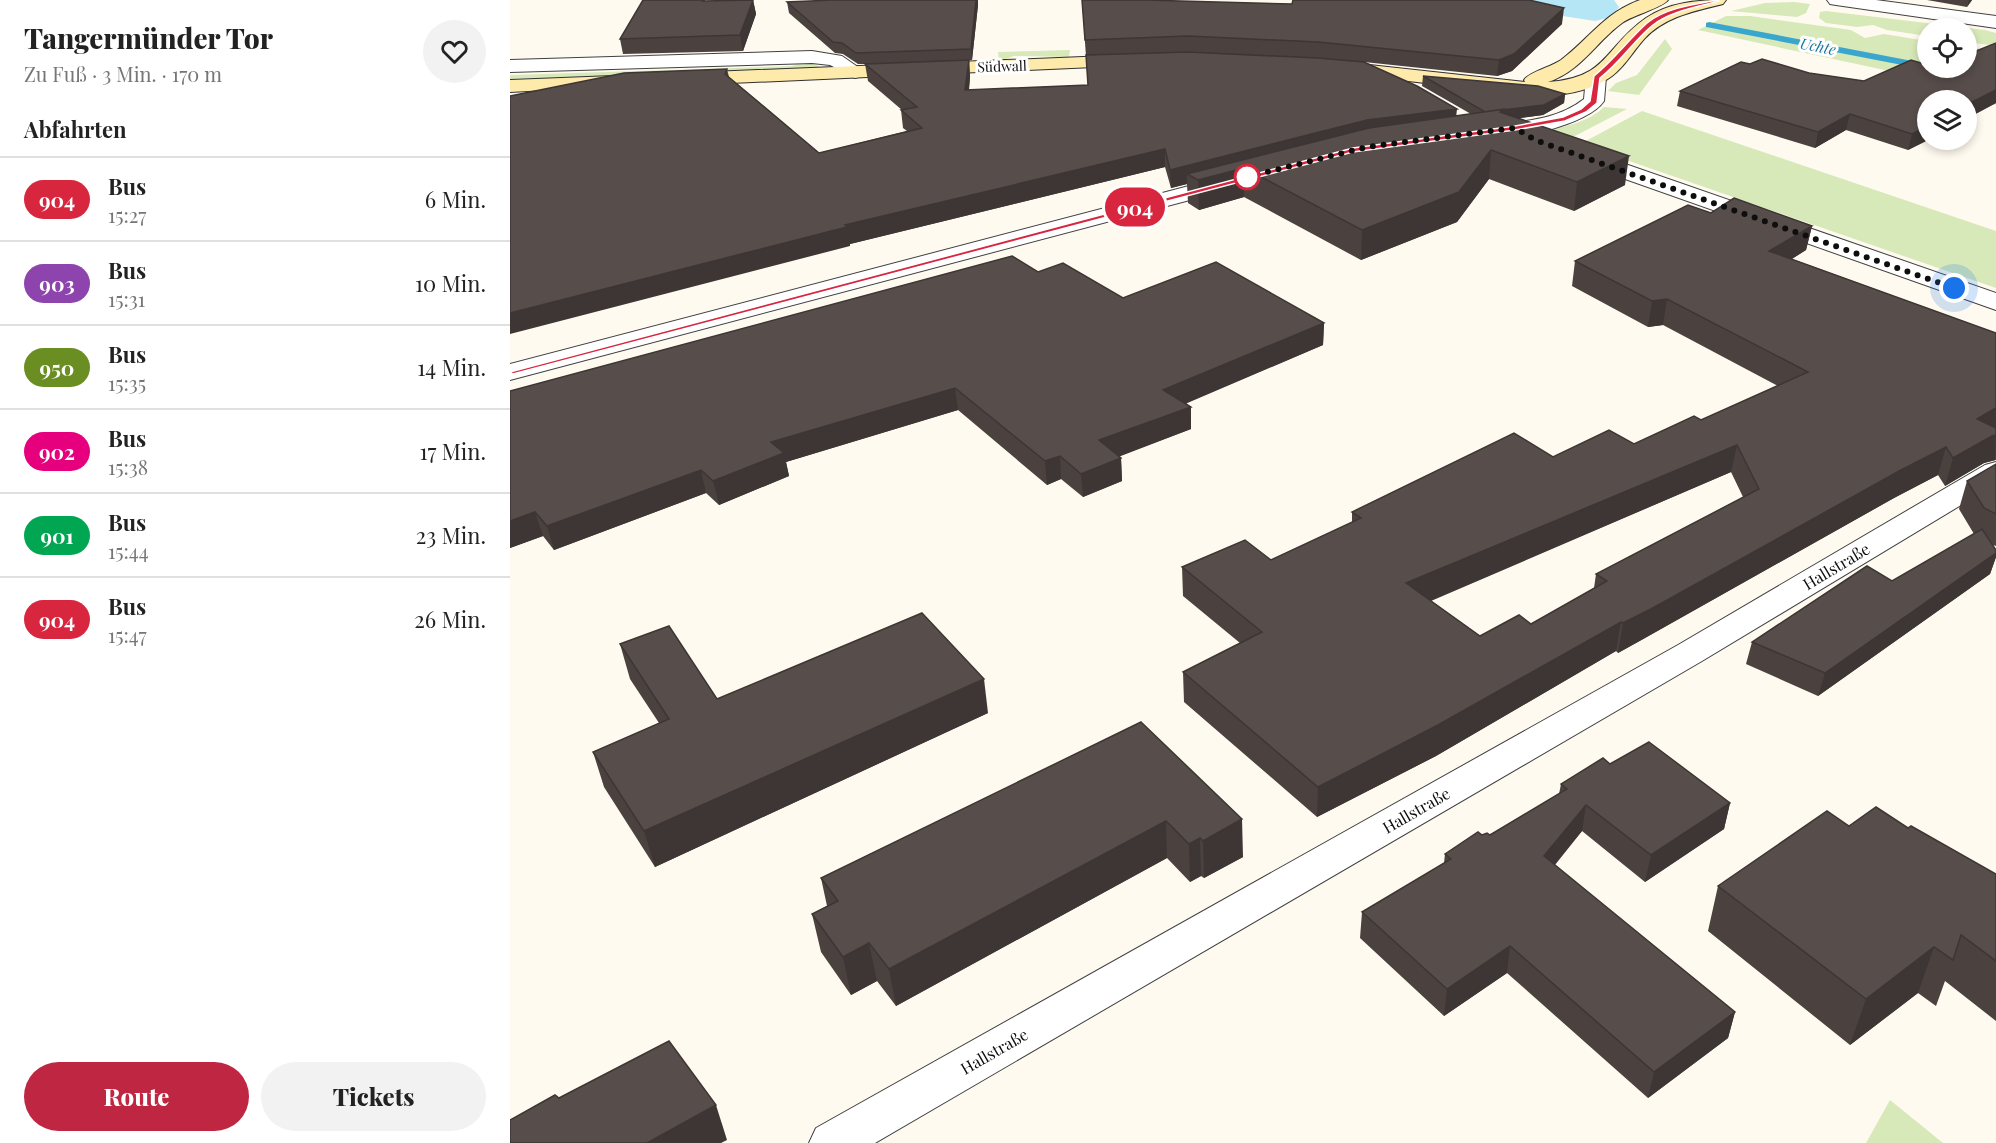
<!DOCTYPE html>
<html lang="de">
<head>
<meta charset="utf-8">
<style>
	:root { --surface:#fff; --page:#f2f2f2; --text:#222; --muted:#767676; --line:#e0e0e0; --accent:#be2641 }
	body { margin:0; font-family:"Playfair Display",serif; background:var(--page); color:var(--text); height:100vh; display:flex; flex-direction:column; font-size:22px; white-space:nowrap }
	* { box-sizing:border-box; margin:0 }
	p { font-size:20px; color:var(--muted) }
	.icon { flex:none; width:33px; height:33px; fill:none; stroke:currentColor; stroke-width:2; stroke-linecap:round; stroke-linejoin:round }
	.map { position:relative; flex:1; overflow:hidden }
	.sheet { display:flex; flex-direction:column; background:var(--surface); width:510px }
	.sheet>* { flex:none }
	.badge { padding:0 12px; border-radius:20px; font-size:21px; line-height:39px }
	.fabs { position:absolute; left:1407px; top:18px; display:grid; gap:12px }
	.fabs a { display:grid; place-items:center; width:60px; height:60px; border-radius:50%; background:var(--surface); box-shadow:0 3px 9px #0003; font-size:30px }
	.you { position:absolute; width:30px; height:30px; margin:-15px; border:4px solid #fff; border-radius:50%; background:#1a73e8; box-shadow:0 0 0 9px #1a73e833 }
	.map>.badge { position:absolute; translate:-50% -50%; box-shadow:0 0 0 3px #fff }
	h2 { padding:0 24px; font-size:22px; line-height:54px }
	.round { display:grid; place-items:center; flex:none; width:63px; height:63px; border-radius:32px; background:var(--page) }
	.summary { display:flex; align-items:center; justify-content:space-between; height:102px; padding:0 24px }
	h1 { font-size:28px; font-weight:800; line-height:45px }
	.primary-button { display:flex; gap:12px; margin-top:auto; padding:12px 24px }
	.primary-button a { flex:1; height:69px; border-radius:36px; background:var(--accent); color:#fff; font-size:24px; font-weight:800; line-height:69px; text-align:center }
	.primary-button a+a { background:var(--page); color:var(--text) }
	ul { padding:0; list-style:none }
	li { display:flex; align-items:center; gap:18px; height:84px; padding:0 24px; border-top:2px solid var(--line) }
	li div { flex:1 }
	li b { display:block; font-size:22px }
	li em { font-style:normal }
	li .badge { min-width:66px; font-weight:700; text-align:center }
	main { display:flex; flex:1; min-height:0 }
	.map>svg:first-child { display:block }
	.green { fill:#d8e9b9 }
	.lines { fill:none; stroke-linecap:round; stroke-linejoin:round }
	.stream { fill:#3ba6cd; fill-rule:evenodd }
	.river { fill:#b4e6f6; fill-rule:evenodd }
	.minor-casing { stroke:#414141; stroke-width:2 }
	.secondary-casing { stroke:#303030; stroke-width:2 }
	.minor { fill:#fff; fill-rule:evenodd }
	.secondary { fill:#feeaaa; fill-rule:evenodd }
	.wall { fill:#4b4240; fill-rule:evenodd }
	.shaded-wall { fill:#3d3634 }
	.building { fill:#574d4a; stroke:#3d3634; stroke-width:1.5; fill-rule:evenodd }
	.line { fill:#d7263d; stroke:#fff; stroke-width:1.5 }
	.walk { stroke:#0e0e0e; stroke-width:6; stroke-dasharray:0 10.8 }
	.stop-dot { fill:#fff; stroke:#d7263d; stroke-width:3 }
	.labels { text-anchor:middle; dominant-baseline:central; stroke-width:6; stroke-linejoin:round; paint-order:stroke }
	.far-street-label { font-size:14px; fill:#0e0e0e; stroke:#fff }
	.far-water-label { font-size:15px; font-style:italic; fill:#1776a0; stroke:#fff }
	.street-label { font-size:16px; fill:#0e0e0e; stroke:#fff }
</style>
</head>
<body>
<main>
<section class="sheet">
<div class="summary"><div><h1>Tangermünder Tor</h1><p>Zu Fuß · 3 Min. · 170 m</p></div><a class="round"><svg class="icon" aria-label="heart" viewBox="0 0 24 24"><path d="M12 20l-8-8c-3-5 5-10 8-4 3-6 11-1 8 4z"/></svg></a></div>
<h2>Abfahrten</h2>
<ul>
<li><span class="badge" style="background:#d7263d;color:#fff">904</span><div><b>Bus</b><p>15:27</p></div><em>6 Min.</em></li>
<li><span class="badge" style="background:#8e44ad;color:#fff">903</span><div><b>Bus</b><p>15:31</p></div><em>10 Min.</em></li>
<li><span class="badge" style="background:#6b8e23;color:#fff">950</span><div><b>Bus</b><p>15:35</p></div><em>14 Min.</em></li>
<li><span class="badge" style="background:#e6007e;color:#fff">902</span><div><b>Bus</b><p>15:38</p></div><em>17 Min.</em></li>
<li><span class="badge" style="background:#00a651;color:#fff">901</span><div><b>Bus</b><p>15:44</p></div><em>23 Min.</em></li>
<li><span class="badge" style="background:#d7263d;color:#fff">904</span><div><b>Bus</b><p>15:47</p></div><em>26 Min.</em></li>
</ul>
<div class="primary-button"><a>Route</a><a>Tickets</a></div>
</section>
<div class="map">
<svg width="1486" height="1143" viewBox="0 0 1486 1143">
	<rect width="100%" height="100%" fill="#fffaef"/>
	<g class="green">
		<polygon points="1284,2 1300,4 1296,13 1287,17 1221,11 1255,3"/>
		<polygon points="1316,11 1475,30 1486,33 1486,46 1457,42 1456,28 1418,28 1417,36 1377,30 1363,25 1347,27 1316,23 1309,18 1310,12"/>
		<polygon points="1216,16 1240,16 1341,30 1355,38 1374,34 1417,41 1418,68 1456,68 1457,46 1474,50 1486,77 1486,105 1398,75 1188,30"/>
		<polygon points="1155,39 1162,49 1129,95 1098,91 1106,83 1127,75"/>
		<polygon points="560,50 559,57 504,56 489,61 488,52"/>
		<polygon points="298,60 310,67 306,69 0,79 0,75 282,66"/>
		<path d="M1094 107 1117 109 1061 138 1038 129C1057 127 1080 121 1094 107Z"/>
		<polygon points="1132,111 1486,231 1486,288 1070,144"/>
		<polygon points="1380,1100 1433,1143 1356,1143"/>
	</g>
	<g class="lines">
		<polygon class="stream" points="1199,22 1418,64 1418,68 1422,68 1418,70 1196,27 1196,23"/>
		<polygon class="river" points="1007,0 1104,0 1109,7 1102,17 1085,21 1014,10"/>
		<g class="minor-casing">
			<g id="minor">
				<polygon points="1317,0 1366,0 1486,16 1486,28 1326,5 1320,4"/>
				<polygon points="302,51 332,56 355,72 352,76 345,78 320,65 302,63 0,72 0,60"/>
				<path d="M1086 71 1093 73 1096 77 1094 101C1078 125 1003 142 975 136L972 131 975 126 983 125C1015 121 1047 120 1074 99L1076 77 1079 73Z"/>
				<polygon points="1075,150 1486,293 1486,310 1067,162 1064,157 1067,152"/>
				<polygon points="721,175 729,177 732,182 729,187 0,380 0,364"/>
				<polygon points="1486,462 1486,484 1192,661 365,1143 299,1143 306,1128 1168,645 1475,465"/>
			</g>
		</g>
		<g class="secondary-casing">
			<g id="secondary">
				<path d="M1130 0H1158C1152 8 1123 15 1112 23 1086 42 1070 72 1038 82 1099 78 1094 47 1136 18 1160 2 1188 0 1216 0L1213 4C1185 11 1156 16 1135 38 1122 52 1112 72 1094 81 1047 108 983 91 932 85 899 81 865 77 832 74L825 72 822 68 825 64 832 62 1015 82 1014 80C1019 72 1041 67 1051 60 1080 38 1094 13 1130 0Z"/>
				<polygon points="622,55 629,57 632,61 629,65 176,85 169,83 166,79 169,75 176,73"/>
				<polygon points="103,76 110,78 113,82 110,86 0,92 0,80"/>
			</g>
		</g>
		<use href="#minor" class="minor"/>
		<use href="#secondary" class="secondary"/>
	</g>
	<g class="wall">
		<polygon points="243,0 246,14 233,51 113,54 110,39 201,1"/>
		<polygon points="572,0 1052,24 1002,71 987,76 854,62 946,116 961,114 912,86 913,76 1055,94 1054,103 1033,115 1009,118 1115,185 1064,211 979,179 947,222 851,260 734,197 689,210 678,203 677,184 661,188 655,167 340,244 340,246 114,73 217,69 219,77 309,153 397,131 393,128 391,110 392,110 358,81 355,64 348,64 333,54 325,53 279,13 277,2 468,5 462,60 459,60 460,77 459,90 578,85"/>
		<polygon points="1417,0 1462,0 1457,7"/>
		<polygon points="1486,43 1486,103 1456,119 1456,100 1418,100 1418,140 1398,150 1336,130 1305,148 1167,106 1170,91 1240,64 1354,81 1418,68 1456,68"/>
		<path d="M1201 213 1302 226 1296 250 1282 259 1486 333V460L1474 463 1435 486 1428 475 1384 498 1135 638 1108 653 1106 651 926 756 807 817 674 702 673 672 730 643 673 596 672 567 761 560 842 523V512L1043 457 1124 444 1191 420 1268 386 1153 325 1138 327 1062 286 1065 261ZM1221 472 1233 497 1086 574 1084 588 1021 624 970 636 921 601Z"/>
		<polygon points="528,272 613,298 814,323 813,345 676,403 681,407 681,429 609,456 611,458 612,481 573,497 551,479 537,485 448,410 276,462 279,476 209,505 196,493 44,550 33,536 0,548 0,391"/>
		<polygon points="1486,464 1486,546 1483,545 1486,550 1486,557 1480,574 1308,696 1236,664 1242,642 1382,581 1464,534 1449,509 1457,481"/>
		<polygon points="110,644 207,699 478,713 145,867 94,787 83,752 149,723 120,679"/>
		<polygon points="631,722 733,857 694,878 691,876 680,882 657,858 386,1006 367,981 341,995 311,952 302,914 317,906 311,878"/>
		<polygon points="1100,764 1220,803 1214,829 1135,882 1072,831 1045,865 1225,1012 1218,1038 1138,1098 997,973 934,1016 850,938 852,912 934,863 935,854 972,835 980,835 1049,794 1051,784"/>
		<polygon points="1339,826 1398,828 1486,874 1486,1021 1435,981 1426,1006 1408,993 1340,1045 1198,931 1208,886"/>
	</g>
	<g class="shaded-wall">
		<polygon points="243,0 246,14 233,51 230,35"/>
		<polygon points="466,0 468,0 468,5 462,60 461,49"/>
		<polygon points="1459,0 1462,0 1457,7"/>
		<polygon points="1054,8 1052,24 1002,71 987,76 989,60"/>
		<polygon points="459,60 460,77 457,108 455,90"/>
		<polygon points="1486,90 1486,103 1456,119 1456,105"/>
		<polygon points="1055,94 1054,103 1033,115 975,123 995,109"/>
		<polygon points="947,109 945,127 734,168 734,197 689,210 688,180 677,174 677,184 661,188 660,170 857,120"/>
		<polygon points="1340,114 1336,130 1305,148 1308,132"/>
		<polygon points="1418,126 1418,140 1398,150 1402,134"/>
		<polygon points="655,149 655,167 340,244 340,246 0,334 0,313 335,225"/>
		<polygon points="981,150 979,179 947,222 851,260 852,230"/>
		<polygon points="1119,156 1115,185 1064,211 1067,182"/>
		<polygon points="1302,226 1296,250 1254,276 1259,251"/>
		<polygon points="1157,299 1153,325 1138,327 1142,301"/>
		<polygon points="814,323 813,345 654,413 653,390"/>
		<polygon points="445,388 448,410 276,462 279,476 209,505 203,481 261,442"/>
		<polygon points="681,407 681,429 590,464 589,440"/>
		<polygon points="1486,408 1486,430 1467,419"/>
		<polygon points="1486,435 1485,460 1474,463 1435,486 1443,458 1482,436"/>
		<polygon points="1227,445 1221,472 894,612 896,583"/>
		<polygon points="1436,447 1428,475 1384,498 1135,638 1108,653 1113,623 1391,470"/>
		<polygon points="550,456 551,479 537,485 535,461"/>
		<polygon points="611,458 612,481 573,497 571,474"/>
		<polygon points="191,470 196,493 44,550 37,526"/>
		<polygon points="25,512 33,536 0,548 0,521"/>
		<polygon points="1486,553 1486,557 1480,574 1308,696 1315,673"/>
		<polygon points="1111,622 1106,651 926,756 807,817 808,787"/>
		<polygon points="474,679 478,713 145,867 134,831"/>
		<polygon points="1220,803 1214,829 1135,882 1141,855"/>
		<polygon points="1076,805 1072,831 1030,882 1034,856"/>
		<polygon points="732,819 733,857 694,878 693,841"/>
		<polygon points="656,821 657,858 386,1006 379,969"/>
		<polygon points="690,838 691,876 680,882 679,844"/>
		<polygon points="359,943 367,981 341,995 333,957"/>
		<polygon points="1000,946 997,973 934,1016 937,989"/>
		<polygon points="1424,947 1408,993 1340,1045 1356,999"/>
		<polygon points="1225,1012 1218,1038 1138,1098 1144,1072"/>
		<polygon points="206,1105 217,1140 211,1143 137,1143"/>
	</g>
	<g class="building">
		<polygon points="133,0 194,0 193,1 243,0 230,35 110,39"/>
		<polygon points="323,0 466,0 461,49 346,53 332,43 323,42 277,2"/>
		<polygon points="572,0 634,0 782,4 783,0 1019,0 1054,8 1004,54 989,60 808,42 678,36 575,40"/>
		<polygon points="1486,43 1486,90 1456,105 1456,100 1418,100 1418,126 1402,134 1340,114 1308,132 1170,91 1231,62 1240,64 1252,59 1299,73 1354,81 1401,60 1418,65 1418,68 1456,68 1456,55"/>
		<polygon points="678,52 808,58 854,62 907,86 947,109 857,120 660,170 655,149 335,225 337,227 0,313 0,96 114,73 217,69 215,74 309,153 412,128 391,110 407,107 355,64 459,60 455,90 578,85 576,55"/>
		<polygon points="913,76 1028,86 1055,94 1034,105 975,112"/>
		<polygon points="995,109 990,112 1119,156 1067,182 981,150 949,192 852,230 734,168 688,180 677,174 859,128"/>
		<path d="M1224 198 1302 226 1259 251 1486 333V408L1467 419 1486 428V435L1482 436 1443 458 1436 447 1391 470 1141 609 1113 623 1111 622 928 725 808 787 673 672 752 632 672 567 735 540 761 560 851 518 842 512 1004 433 1043 457 1099 430 1124 444 1184 416 1191 420 1298 372 1157 299 1142 301 1065 261 1178 205 1201 213ZM1227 445 1249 489 1086 574 1097 581 1021 624 1009 615 970 636 896 583Z"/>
		<polygon points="502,256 528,272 553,263 613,298 706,262 814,323 653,390 681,407 589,440 611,458 571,474 550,456 535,461 445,388 261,442 274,453 203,481 191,470 37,526 25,512 0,521 0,391"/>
		<polygon points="1486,464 1486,514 1474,508 1457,481"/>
		<polygon points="1472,529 1486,550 1486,553 1315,673 1242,642 1357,566 1382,581"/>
		<polygon points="412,613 474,679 134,831 83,752 159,719 110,644 159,626 207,699"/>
		<polygon points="631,722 732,819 693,841 690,838 679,844 656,821 379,969 359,943 333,957 302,914 328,901 311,878"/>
		<polygon points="1139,742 1220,803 1141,855 1076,805 1034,856 1225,1012 1144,1072 1000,946 937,989 852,912 941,859 935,854 968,832 972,835 977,833 980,835 1057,789 1051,784 1093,758 1100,764"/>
		<polygon points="1366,807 1398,828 1401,826 1486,874 1486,961 1451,935 1443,960 1424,947 1356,999 1208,886 1317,811 1339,826"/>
		<polygon points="159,1041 206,1105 137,1143 0,1143 0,1120 45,1095 49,1098"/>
	</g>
	<path class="line" d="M1207 0 1209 1C1188 7 1161 11 1143 25 1125 39 1111 62 1090 78L1087 103 1076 112 1055 121 1005 130 843 152 3 374 0 372 843 148 1005 126 1053 117 1071 109 1080 101 1084 76C1104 60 1118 40 1137 23 1155 8 1185 4 1207 0Z"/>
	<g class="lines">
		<polyline class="walk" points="737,177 857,147 1005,128 1025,140 1444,288"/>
	</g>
	<circle class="stop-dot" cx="737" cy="177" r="12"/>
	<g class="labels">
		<g class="far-street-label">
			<text transform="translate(492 66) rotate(-2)">Südwall</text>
		</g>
		<g class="far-water-label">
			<text transform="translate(1308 46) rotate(11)">Uchte</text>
		</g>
		<g class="street-label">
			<text transform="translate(1326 566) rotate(-31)">Hallstraße</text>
			<text transform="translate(906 810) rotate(-30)">Hallstraße</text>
			<text transform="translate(484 1051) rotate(-30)">Hallstraße</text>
		</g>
	</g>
</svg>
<div class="fabs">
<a><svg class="icon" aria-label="locate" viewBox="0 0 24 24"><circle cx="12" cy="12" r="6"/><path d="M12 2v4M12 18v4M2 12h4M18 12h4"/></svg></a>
<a><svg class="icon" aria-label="layers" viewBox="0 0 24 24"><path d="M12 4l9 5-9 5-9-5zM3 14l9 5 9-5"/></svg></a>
</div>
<div class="you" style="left:1444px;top:288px"></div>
<b class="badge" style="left:625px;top:207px;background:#d7263d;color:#fff">904</b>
</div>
</main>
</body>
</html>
